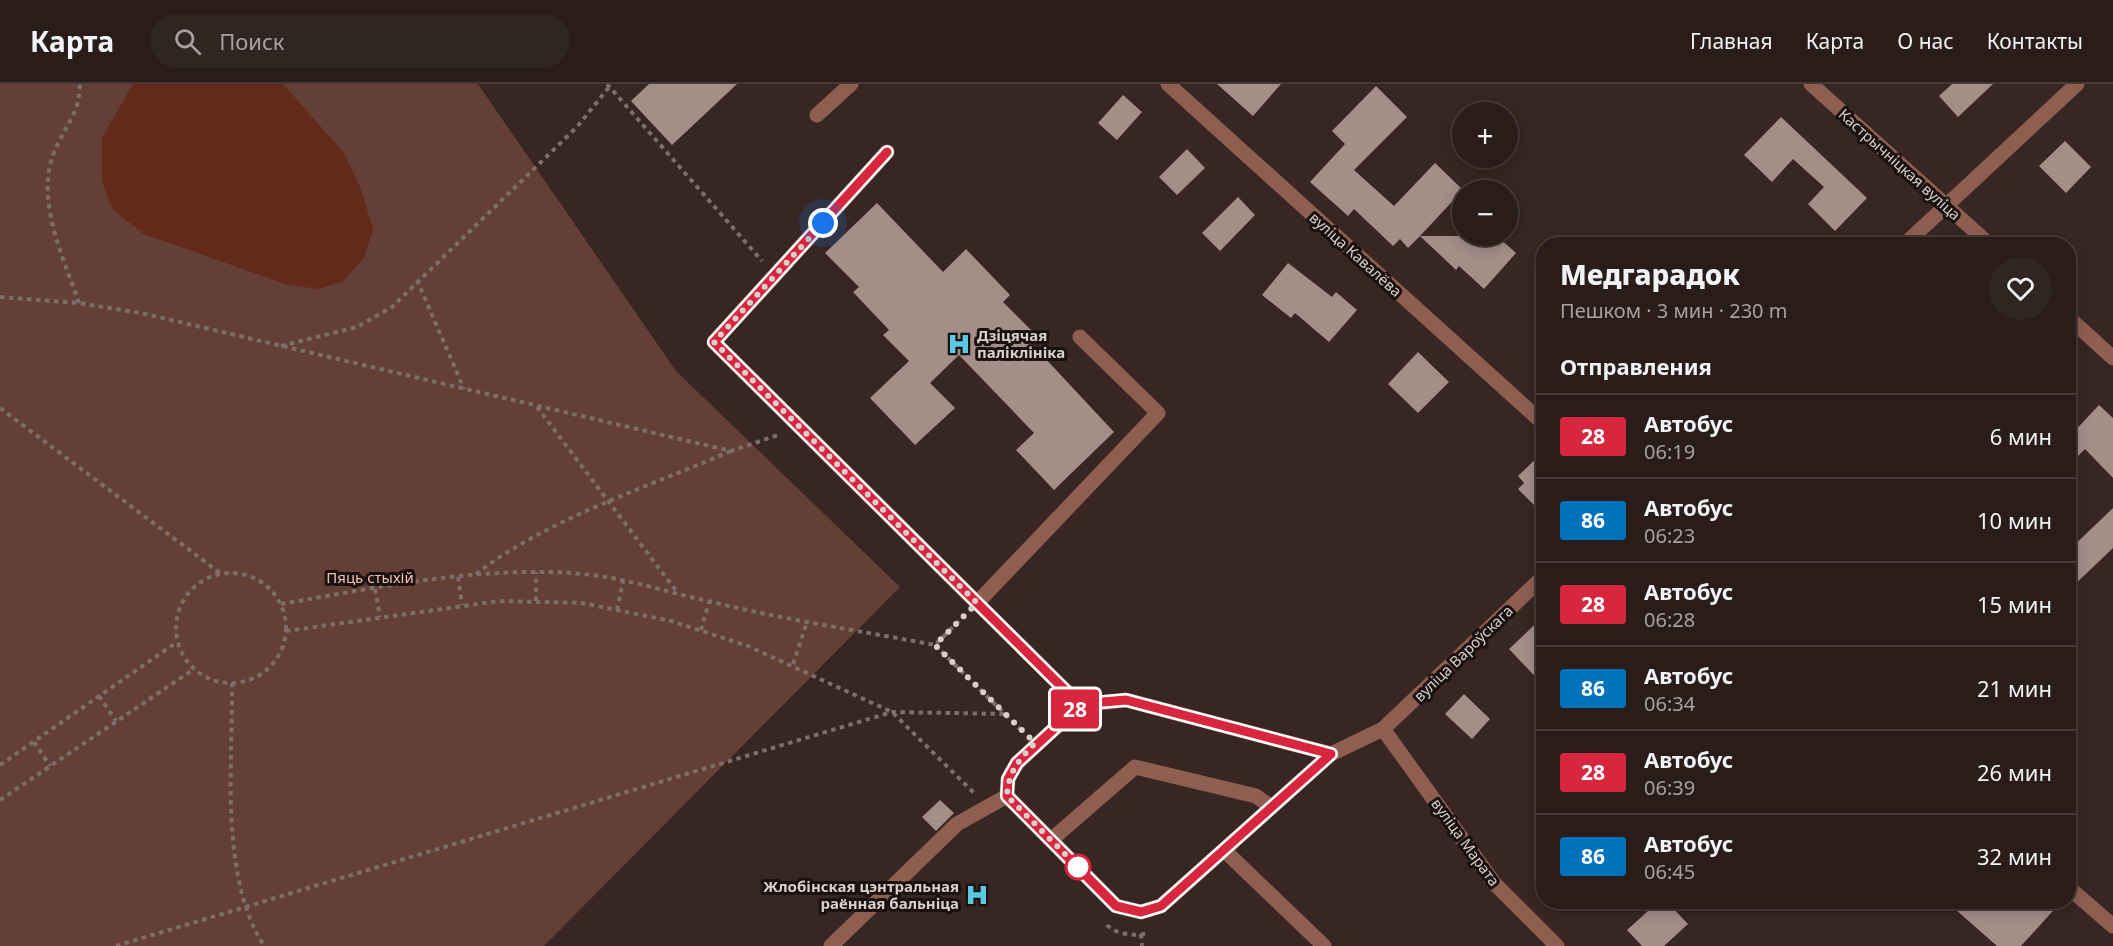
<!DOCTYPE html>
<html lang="ru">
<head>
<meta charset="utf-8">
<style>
	:root { --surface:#291c19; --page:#312522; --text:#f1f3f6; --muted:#a5a1a2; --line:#453a38 }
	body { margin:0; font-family:"Noto Sans",sans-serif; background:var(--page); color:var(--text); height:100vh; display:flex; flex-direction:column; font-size:22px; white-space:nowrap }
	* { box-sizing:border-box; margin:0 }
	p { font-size:20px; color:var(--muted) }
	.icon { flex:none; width:33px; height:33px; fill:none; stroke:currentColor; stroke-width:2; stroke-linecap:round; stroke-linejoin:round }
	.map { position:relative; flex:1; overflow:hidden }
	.details { position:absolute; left:1536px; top:153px; width:540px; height:672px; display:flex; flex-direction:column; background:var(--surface); border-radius:24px; box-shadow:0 3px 15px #0003,0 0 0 2px var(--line) }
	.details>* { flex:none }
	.badge { padding:0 12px; border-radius:4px; font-size:21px; line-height:39px }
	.controls { position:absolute; left:1452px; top:18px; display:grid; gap:12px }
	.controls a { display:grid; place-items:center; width:66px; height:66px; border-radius:50%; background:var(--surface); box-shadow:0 3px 15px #0003,0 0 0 2px var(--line); font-size:30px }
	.you { position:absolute; width:30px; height:30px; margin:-15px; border:4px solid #fff; border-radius:50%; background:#1a73e8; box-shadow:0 0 0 9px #1a73e833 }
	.map>.badge { position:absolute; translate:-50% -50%; box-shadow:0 0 0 3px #fff }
	h2 { padding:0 24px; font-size:22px; line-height:54px }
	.round { display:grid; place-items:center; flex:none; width:63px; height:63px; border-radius:32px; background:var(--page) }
	.overview { display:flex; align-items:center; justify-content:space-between; height:102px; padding:0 24px }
	h1 { font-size:28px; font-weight:800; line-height:45px }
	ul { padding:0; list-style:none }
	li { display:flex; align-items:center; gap:18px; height:84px; padding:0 24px; border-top:2px solid var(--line) }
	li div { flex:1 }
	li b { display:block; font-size:22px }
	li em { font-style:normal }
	li .badge { min-width:66px; font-weight:700; text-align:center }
	header { display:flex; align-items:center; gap:36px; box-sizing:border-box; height:84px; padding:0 30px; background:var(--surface); border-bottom:2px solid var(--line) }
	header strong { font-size:28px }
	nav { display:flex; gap:33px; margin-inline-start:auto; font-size:21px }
	.search { width:420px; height:54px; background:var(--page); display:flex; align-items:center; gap:15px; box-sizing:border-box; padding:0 21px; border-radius:33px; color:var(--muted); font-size:22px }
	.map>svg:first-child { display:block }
	.green { fill:#643f35 }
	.water { fill:#632919 }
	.building { fill:#a38e88 }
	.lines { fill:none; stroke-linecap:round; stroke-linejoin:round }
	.path { stroke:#7d6e6a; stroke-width:4; stroke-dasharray:4.5 4.5; stroke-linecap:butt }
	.minor { stroke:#8e5e51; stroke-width:15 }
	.line-casing { stroke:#fff; stroke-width:14 }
	.line { stroke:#d7263d; stroke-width:9 }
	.walk { stroke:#dacfcc; stroke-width:6; stroke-dasharray:0 10.8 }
	.stop-dot { fill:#fff; stroke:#d7263d; stroke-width:3 }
	.labels { text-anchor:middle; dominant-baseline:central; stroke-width:6; stroke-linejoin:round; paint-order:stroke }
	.street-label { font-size:15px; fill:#dacfcc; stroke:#19110f }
	.poi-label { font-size:15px; font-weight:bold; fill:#dacfcc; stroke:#19110f; text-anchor:start }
	.park-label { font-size:15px; fill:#f7bead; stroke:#19110f }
</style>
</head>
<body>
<header>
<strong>Карта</strong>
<div class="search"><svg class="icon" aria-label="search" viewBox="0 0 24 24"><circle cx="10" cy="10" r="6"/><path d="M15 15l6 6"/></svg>Поиск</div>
<nav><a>Главная</a><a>Карта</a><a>О нас</a><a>Контакты</a></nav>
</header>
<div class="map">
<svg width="2113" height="862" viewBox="0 0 2113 862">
	<rect width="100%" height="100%" fill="#372621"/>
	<polygon class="green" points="0,0 478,0 676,287 900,503 544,862 0,862"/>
	<polygon class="water" points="133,0 283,0 344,69 360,103 373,145 364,174 343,197 319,205 288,201 144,150 113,126 102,97 102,54"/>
	<g class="building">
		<polygon points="649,0 737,0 672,61 631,17"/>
		<polygon points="1217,0 1281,0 1253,32"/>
		<polygon points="1952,0 1993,0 1958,33 1939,12"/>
		<polygon points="1376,2 1407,33 1354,86 1394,122 1435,79 1463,106 1420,152 1497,152 1516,169 1484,205 1459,182 1456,186 1420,152 1408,164 1400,155 1393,162 1354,125 1348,132 1310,98 1345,60 1332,47"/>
		<polygon points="1123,11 1142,28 1117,56 1098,39"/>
		<polygon points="1781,33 1867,114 1835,147 1808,120 1824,103 1793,75 1772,98 1744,71"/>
		<polygon points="2065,57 2091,83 2066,109 2039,82"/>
		<polygon points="1187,65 1205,84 1177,111 1159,93"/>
		<polygon points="1238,113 1255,131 1220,167 1202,149"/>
		<polygon points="877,119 943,188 966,165 1010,211 1003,218 1035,250 1029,257 1114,348 1054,406 1016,366 1034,349 959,271 930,299 955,324 915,361 870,314 909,277 883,251 889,246 853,208 859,203 825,169"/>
		<polygon points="1288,179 1332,213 1336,208 1357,226 1329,258 1295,229 1291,234 1262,211"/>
		<polygon points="1418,268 1449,298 1418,329 1388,300"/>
		<polygon points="2099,321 2113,334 2113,394 2085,365 2068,382 2068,354"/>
		<polygon points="1544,367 1544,431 1518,405 1524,399 1518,392"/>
		<polygon points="2113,424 2113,464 2068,507 2068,467"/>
		<polygon points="1544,532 1544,602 1509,565"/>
		<polygon points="1464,610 1490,635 1472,655 1445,630"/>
		<polygon points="940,716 954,729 936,747 922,733"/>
		<polygon points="1658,818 1667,818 1688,840 1664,862 1642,862 1627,846"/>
		<polygon points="1947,818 2061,818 2021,862 1997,862"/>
	</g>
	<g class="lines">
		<g class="path">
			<polyline points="607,0 762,177"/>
			<polyline points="417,196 464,305"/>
			<polyline points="0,213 79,219 141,229 731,367 781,350"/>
			<path d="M79 219C65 178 42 131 49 86 53 63 66 47 75 27 79 19 79 9 80 0"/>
			<polyline points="281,262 357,243 392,223 577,43 609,3"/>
			<polyline points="537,323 677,508"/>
			<polyline points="0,324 220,489"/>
			<circle cx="231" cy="544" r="55"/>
			<path d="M476 490C547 435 648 403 731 367"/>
			<polyline points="458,493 462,521"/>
			<polyline points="375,505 380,533"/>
			<polyline points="536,517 536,488"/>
			<path d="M281 520C381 503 482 481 583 490 627 494 669 509 712 518 786 536 861 547 935 561L964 532"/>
			<polyline points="617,526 623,497"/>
			<polyline points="701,546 709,518"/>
			<polyline points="286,547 499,517 582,519 671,537 748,562 892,628 974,709"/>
			<polyline points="935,561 1022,647"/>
			<polyline points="793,580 807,538"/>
			<path d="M232 599C233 680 219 791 264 862"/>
			<polyline points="99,612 116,637"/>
			<polyline points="34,658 50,682"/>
			<polyline points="0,681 177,558"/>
			<polyline points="0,716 194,585"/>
			<path d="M1107 841C1115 850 1136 853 1147 849"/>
			<polyline points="1141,850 1142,862"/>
			<polyline points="116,862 892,628 1006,630"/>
		</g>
		<g class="minor">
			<polyline points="1168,0 1544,340"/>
			<polyline points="1811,0 1989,160"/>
			<polyline points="817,31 851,0"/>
			<polyline points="887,68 714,258 1080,621"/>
			<polyline points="1905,160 2077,0"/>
			<polyline points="2068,233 2113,274"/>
			<polyline points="977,519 1158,329 1080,253"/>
			<polyline points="1383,645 1494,799 1557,862"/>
			<polyline points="1331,670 1126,616 1080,621 1017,679 1008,695 1007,712 1116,822 1141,828 1161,822 1331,670 1383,645 1544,492"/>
			<polyline points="1051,756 1135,683 1256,712 1271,723"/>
			<polyline points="1224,766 1324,862"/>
			<polyline points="2068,803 2113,842"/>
			<polyline points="831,862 957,740 1007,712"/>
		</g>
	</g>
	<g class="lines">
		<g class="line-casing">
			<polyline id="line" points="887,68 714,258 1080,621 1017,679 1008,695 1007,712 1116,822 1141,828 1161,822 1331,670 1126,616 1103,618"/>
		</g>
		<use href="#line" class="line"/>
		<path class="walk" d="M823 139 714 258 977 519 935 561 1035 659C1019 676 1008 688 1007 712L1078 783"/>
	</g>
	<defs>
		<g id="hospital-bare" transform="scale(1.8)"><path d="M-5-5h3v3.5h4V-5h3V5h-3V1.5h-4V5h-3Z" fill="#59c8e4" stroke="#19110f" stroke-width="2.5" paint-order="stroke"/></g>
	</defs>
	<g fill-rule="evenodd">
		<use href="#hospital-bare" x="959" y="260"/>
		<use href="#hospital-bare" x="977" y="811"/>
	</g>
	<circle class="stop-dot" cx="1078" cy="783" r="12"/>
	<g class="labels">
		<g class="street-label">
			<text transform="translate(1900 80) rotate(42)">Кастрычніцкая вуліца</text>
			<text transform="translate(1356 170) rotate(42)">вуліца Кавалёва</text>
			<text transform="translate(1463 569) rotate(-44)">вуліца Вароўскага</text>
			<text transform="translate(1466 758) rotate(54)">вуліца Марата</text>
		</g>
		<g class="poi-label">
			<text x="977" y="251">Дзіцячая<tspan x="977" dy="17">паліклініка</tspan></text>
			<text x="959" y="802" text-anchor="end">Жлобінская цэнтральная<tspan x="959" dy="17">раённая бальніца</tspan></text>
		</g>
		<g class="park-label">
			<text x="370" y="493">Пяць стыхій</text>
		</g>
	</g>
</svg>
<div class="controls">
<a>+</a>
<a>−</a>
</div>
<div class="you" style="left:823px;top:139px"></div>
<b class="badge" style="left:1075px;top:625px;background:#d7263d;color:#fff">28</b>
<section class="details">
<div class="overview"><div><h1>Медгарадок</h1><p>Пешком · 3 мин · 230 m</p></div><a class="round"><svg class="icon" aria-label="heart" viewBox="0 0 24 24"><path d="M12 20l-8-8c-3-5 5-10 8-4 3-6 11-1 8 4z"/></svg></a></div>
<h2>Отправления</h2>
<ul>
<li><span class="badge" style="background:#d7263d;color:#fff">28</span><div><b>Автобус</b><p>06:19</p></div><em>6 мин</em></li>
<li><span class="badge" style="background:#0072bc;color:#fff">86</span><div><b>Автобус</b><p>06:23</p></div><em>10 мин</em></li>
<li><span class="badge" style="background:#d7263d;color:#fff">28</span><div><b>Автобус</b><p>06:28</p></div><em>15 мин</em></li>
<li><span class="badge" style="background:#0072bc;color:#fff">86</span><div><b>Автобус</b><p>06:34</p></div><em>21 мин</em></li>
<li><span class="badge" style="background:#d7263d;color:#fff">28</span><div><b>Автобус</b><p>06:39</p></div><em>26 мин</em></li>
<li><span class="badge" style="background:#0072bc;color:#fff">86</span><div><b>Автобус</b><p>06:45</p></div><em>32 мин</em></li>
</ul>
</section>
</div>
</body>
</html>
